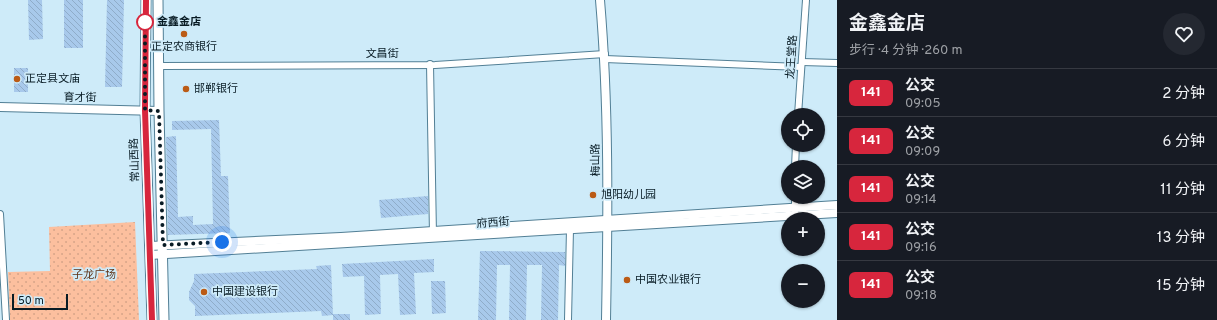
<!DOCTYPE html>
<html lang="zh">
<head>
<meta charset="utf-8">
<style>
	:root { --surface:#171b24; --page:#242831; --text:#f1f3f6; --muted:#9ea1a6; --line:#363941 }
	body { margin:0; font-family:Overpass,"Noto Sans SC",sans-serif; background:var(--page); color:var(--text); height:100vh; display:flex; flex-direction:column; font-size:15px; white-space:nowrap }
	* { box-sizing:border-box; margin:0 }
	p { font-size:13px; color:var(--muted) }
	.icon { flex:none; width:22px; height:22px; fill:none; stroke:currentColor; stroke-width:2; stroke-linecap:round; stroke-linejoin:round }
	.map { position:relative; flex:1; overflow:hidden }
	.panel { display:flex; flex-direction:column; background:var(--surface); width:380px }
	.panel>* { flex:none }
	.badge { padding:0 8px; border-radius:6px; font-size:14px; line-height:26px }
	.fabs { position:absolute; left:781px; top:108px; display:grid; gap:8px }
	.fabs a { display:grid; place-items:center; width:44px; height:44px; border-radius:50%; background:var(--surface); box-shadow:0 1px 3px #0004; font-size:20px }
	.scale { position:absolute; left:12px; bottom:10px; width:56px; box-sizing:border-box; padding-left:4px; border:2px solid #081b24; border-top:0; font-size:11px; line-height:14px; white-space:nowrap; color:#081b24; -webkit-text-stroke:3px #ceebf9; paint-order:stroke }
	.you { position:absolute; width:20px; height:20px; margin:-10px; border:3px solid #fff; border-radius:50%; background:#1a73e8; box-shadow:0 0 0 6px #1a73e833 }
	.map>.badge { position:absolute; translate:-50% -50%; box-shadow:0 0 0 2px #fff }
	.round { display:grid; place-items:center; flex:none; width:42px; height:42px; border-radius:21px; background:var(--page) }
	.head { display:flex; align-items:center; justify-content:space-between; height:68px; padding:0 12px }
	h1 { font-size:19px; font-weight:600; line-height:30px }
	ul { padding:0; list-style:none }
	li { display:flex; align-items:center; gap:12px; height:48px; padding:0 12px; border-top:1px solid var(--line) }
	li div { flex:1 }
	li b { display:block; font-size:15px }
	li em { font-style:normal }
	li .badge { min-width:44px; font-weight:700; text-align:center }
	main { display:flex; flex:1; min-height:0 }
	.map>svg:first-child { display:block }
	.grass { fill:url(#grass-dots) }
	.building { fill:url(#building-back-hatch) }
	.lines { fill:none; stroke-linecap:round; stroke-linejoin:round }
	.minor-casing { stroke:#527f95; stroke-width:8 }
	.tertiary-casing { stroke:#527f95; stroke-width:10 }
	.secondary-casing { stroke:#527f95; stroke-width:11 }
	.minor { stroke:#fff; stroke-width:6 }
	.tertiary { stroke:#fff; stroke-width:8 }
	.secondary { stroke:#fff; stroke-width:9 }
	.line-casing { stroke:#fff; stroke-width:9 }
	.line { stroke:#d7263d; stroke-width:6 }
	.walk { stroke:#081b24; stroke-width:4; stroke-dasharray:0 7.2 }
	.stop-dot { fill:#fff; stroke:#d7263d; stroke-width:2 }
	.poi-dot { fill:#bb5b16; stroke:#ceebf9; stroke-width:1.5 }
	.labels { text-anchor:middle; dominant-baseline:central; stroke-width:3.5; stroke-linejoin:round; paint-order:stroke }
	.stop-label { font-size:11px; font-weight:bold; fill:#081b24; stroke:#ceebf9; text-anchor:start }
	.poi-label { font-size:11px; fill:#081b24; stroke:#ceebf9; text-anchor:start }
	.street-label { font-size:11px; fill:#081b24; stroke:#ceebf9 }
	.park-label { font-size:11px; fill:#5f3216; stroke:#ceebf9 }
</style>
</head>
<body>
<main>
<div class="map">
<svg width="837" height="320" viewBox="0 0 837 320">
	<defs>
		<pattern id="grass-dots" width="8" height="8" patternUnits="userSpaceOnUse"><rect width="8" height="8" fill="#fcbf9e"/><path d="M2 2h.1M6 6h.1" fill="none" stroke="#d6a488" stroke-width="1.8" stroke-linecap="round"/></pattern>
		<pattern id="building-back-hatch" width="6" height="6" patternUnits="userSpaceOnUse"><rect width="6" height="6" fill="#a8c9eb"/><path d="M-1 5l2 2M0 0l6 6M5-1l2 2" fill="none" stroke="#8facc9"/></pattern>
	</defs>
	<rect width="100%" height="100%" fill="#ceebf9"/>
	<polygon class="grass" points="135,222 139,320 10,320 8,272 50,271 49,227"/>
	<g class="building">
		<polygon points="28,0 42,0 43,39 29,40"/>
		<rect x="64" y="0" width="19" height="48"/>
		<polygon points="107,0 124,0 122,87 105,87"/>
		<rect x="14" y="68" width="14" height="24"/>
		<polygon points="219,120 221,176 228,176 230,233 168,235 166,137 176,136 178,217 193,216 193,225 213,224 211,129 172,130 172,121"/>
		<polygon points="428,196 428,214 381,218 379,200"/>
		<polygon points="480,251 565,252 565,266 559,265 558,320 541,320 542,265 527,265 526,320 509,320 510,265 497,265 496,320 478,320"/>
		<polygon points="434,259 434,272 414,273 416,314 400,315 398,274 380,275 381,314 365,315 364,276 343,277 342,264"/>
		<polygon points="331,265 333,315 322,316 321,311 195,316 195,306 189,300 189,292 194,281 194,274 317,269 316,266"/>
		<polygon points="431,281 445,281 446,313 432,314"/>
		<rect x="333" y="314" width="17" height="6"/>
	</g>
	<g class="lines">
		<g class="minor-casing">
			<g id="minor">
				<polyline points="605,59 801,67"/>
				<polyline points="802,62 837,63"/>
				<polyline points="430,64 433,235"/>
				<polyline points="159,66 435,65 605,54"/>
				<polyline points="798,115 806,0"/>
				<polyline points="795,167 796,145"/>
				<polyline points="795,211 795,197"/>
				<polyline points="0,214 6,320"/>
				<polyline points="568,320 570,229"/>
			</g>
		</g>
		<g class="tertiary-casing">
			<g id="tertiary">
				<path d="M600 0C609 106 608 213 606 320"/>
				<polyline points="0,107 159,111"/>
				<polyline points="150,246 341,237 837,205"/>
				<polyline points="150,255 837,213"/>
			</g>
		</g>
		<g class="secondary-casing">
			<g id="secondary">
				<polyline points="146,0 145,110 152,320"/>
				<polyline points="158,0 159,111 164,320"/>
			</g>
		</g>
		<use href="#minor" class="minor"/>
		<use href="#tertiary" class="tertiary"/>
		<use href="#secondary" class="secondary"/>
	</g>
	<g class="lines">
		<g class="line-casing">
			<polyline id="line" points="146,0 145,110 152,320"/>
		</g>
		<use href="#line" class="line"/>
		<polyline class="walk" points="145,22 145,110 159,111 163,245 222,242"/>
	</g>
	<circle class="stop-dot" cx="145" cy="22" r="8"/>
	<g class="poi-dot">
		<circle cx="184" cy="34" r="4"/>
		<circle cx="17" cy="79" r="4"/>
		<circle cx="186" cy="89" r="4"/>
		<circle cx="593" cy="195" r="4"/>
		<circle cx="627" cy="280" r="4"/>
		<circle cx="204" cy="292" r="4"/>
	</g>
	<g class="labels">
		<g class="stop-label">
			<text x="157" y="22">金鑫金店</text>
		</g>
		<g class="poi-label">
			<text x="184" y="47" text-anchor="middle">正定农商银行</text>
			<text x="25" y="79">正定县文庙</text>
			<text x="194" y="89">邯郸银行</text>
			<text x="601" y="195">旭阳幼儿园</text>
			<text x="635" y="280">中国农业银行</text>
			<text x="212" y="292">中国建设银行</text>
		</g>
		<g class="street-label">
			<text x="382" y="54">文昌街</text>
			<text transform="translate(792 57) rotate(-86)">龙王堂路</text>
			<text transform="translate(80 98) rotate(1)">育才街</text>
			<text transform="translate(135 160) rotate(-92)">常山西路</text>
			<text transform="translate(596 160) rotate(-91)">梅山路</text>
			<text transform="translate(493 223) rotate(-4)">府西街</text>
		</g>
		<g class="park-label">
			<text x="94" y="275">子龙广场</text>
		</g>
	</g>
</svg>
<div class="fabs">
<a><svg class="icon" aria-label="locate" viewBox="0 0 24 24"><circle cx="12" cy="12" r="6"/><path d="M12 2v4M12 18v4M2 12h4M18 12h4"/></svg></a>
<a><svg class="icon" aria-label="layers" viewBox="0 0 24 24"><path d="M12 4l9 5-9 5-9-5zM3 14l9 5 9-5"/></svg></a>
<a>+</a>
<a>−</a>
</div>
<div class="scale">50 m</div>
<div class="you" style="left:222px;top:242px"></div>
</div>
<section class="panel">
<div class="head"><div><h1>金鑫金店</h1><p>步行 · 4 分钟 · 260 m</p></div><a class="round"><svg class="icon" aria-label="heart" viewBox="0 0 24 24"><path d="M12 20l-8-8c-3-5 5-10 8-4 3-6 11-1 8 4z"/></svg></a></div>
<ul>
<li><span class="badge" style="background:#d7263d;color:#fff">141</span><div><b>公交</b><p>09:05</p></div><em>2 分钟</em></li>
<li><span class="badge" style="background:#d7263d;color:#fff">141</span><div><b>公交</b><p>09:09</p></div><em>6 分钟</em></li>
<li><span class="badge" style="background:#d7263d;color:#fff">141</span><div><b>公交</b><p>09:14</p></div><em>11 分钟</em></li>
<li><span class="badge" style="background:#d7263d;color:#fff">141</span><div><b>公交</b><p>09:16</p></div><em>13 分钟</em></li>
<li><span class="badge" style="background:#d7263d;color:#fff">141</span><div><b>公交</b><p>09:18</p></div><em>15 分钟</em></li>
</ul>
</section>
</main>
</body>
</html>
